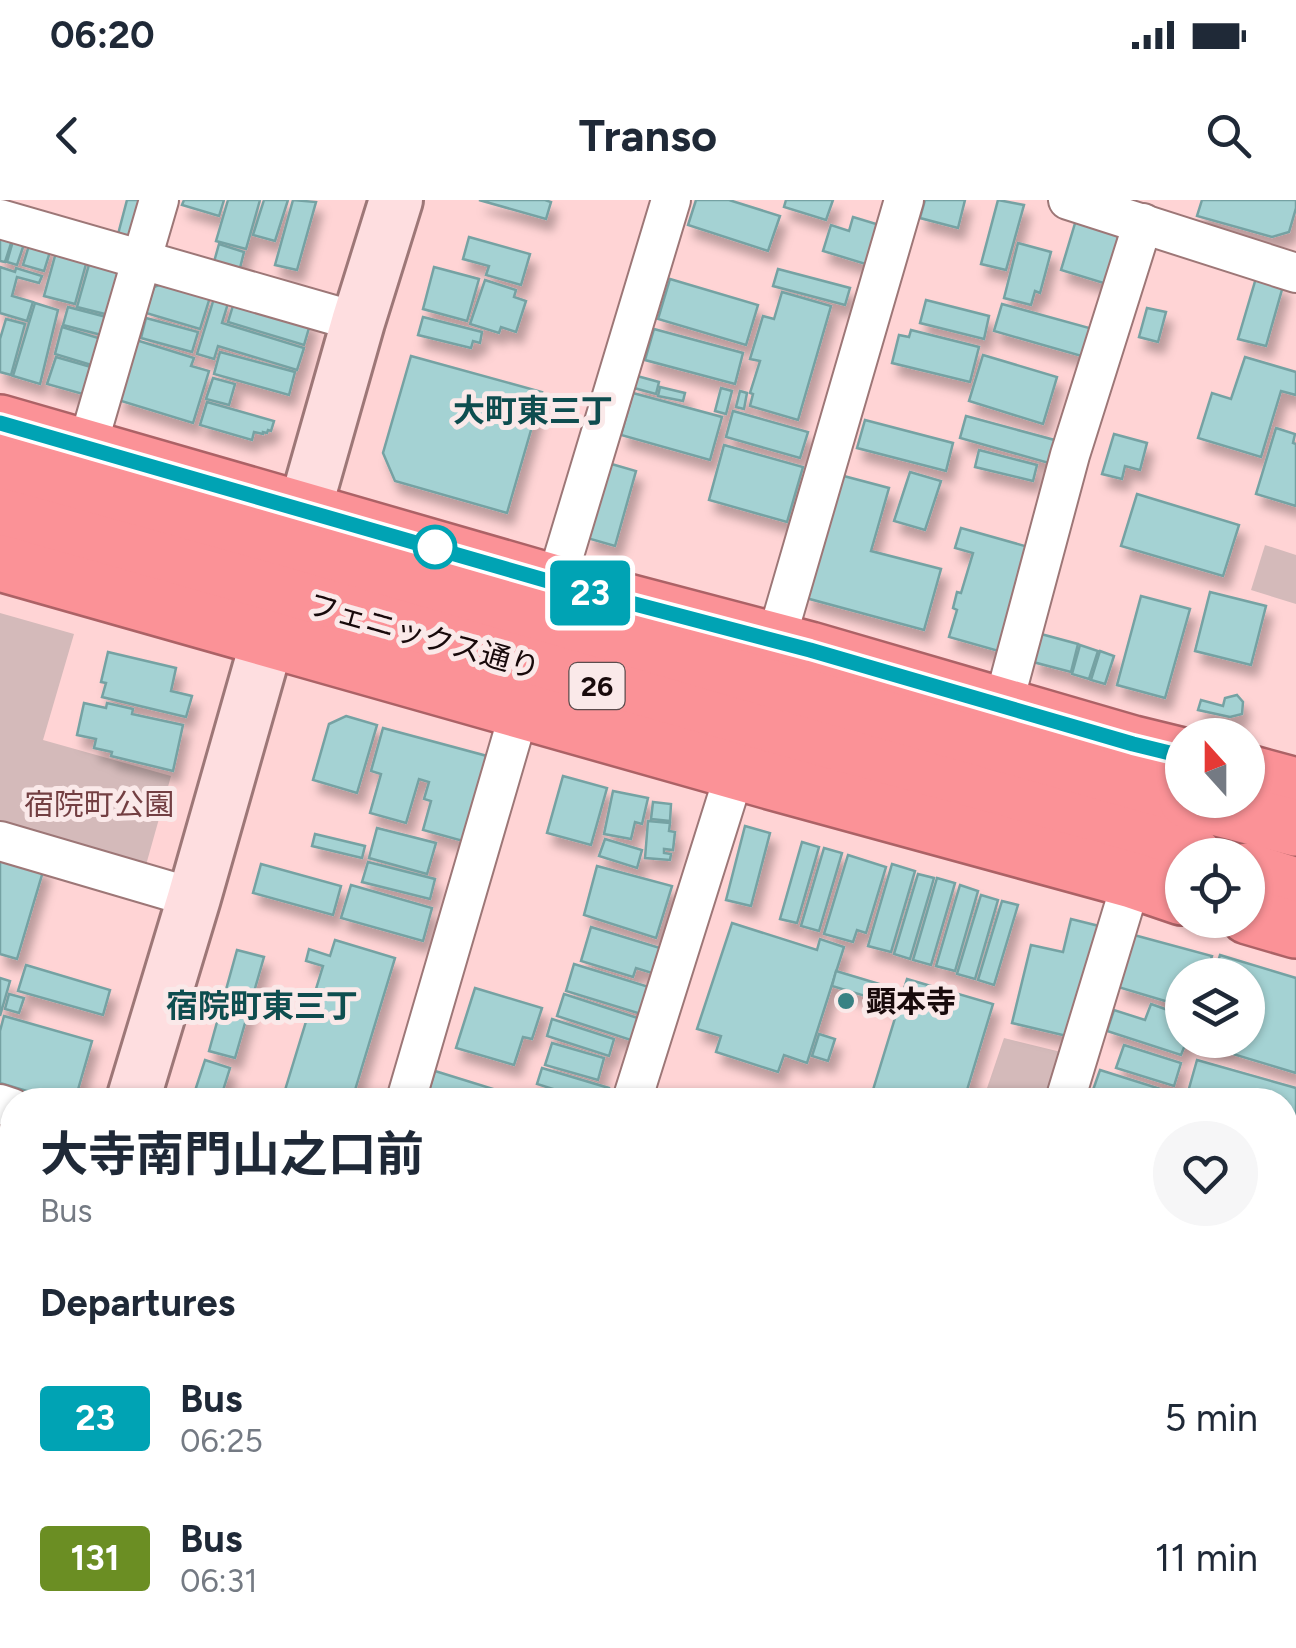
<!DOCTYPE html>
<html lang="en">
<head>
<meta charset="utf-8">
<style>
	:root { --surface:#fff; --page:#f6f6f7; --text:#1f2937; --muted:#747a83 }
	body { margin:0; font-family:Figtree,"Noto Sans JP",sans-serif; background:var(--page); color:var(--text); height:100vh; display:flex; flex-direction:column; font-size:38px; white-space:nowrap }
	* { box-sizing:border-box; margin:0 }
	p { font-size:32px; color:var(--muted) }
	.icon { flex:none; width:55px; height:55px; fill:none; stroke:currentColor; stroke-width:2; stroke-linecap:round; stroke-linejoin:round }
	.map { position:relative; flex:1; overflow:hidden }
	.sheet { position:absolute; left:0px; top:888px; width:1298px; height:562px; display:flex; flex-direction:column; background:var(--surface); border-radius:40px 40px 0 0; box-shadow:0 2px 8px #0004 }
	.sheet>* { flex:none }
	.badge { padding:0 20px; border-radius:8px; font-size:35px; line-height:65px }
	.needle { width:65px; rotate:339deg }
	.controls { position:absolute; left:1165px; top:518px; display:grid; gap:20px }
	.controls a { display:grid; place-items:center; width:100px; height:100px; border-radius:50%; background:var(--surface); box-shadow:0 2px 8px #0004; font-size:50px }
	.map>.badge { position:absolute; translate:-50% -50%; box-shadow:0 0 0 5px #fff }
	h2 { padding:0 40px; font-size:38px; line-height:90px }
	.round { display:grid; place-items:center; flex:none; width:105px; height:105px; border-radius:52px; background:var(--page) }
	.overview { display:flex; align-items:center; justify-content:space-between; height:170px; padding:0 40px }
	h1 { font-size:48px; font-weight:700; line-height:75px }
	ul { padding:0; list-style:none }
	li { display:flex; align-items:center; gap:30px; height:140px; padding:0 40px }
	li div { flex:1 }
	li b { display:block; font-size:38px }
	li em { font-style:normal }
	li .badge { min-width:110px; font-weight:700; text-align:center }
	.status { display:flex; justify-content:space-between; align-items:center; height:70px; padding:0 50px; background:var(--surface); direction:ltr }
	.status svg { height:28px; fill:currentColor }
	header { display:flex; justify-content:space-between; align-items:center; height:130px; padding:0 40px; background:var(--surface); font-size:45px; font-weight:700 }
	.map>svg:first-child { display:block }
	.green { fill:#d4baba }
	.building { fill:#a4d2d3; stroke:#75a2a3; stroke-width:2.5; filter:url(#shadow) }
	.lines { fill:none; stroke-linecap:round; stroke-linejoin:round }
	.street-casing { stroke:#9d7777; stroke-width:42 }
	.secondary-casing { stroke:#9d7777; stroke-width:58 }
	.highway-casing { stroke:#ac6266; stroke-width:60 }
	.street { stroke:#fff; stroke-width:38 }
	.secondary { stroke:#fedee0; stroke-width:52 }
	.highway { stroke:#fb9297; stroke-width:55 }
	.line-casing { stroke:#fff; stroke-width:22 }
	.line { stroke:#00a3b4; stroke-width:15 }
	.stop-dot { fill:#fff; stroke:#00a3b4; stroke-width:5 }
	.poi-dot { fill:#388183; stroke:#fae9e9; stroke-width:4 }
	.labels { text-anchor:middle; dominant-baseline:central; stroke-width:10; stroke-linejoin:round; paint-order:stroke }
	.shield { fill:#fae9e9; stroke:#5c4d4e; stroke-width:2.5 }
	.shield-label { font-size:28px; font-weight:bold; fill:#180a0b }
	.street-label { font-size:30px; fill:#180a0b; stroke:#fae9e9 }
	.park-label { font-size:30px; fill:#733f42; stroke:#fae9e9 }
	.poi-label { font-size:30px; font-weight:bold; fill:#180a0b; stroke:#fae9e9; text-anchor:start }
	.neighbourhood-label { font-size:32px; font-weight:bold; fill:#0e4d4f; stroke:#fae9e9 }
</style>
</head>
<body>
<div class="status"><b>06:20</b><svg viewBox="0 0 49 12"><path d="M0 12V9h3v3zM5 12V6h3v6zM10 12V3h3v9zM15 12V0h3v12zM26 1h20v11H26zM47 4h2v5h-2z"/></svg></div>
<header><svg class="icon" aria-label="back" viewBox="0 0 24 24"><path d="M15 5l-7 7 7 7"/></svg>Transo<svg class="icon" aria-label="search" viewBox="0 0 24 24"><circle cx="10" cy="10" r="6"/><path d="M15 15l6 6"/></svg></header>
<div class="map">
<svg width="1296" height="1448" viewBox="0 0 1296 1448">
	<defs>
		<filter id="shadow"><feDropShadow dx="6" dy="11" stdDeviation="5" flood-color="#0004"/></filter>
	</defs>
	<rect width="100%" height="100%" fill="#ffd4d5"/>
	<g class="green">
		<polygon points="1265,345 1296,355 1296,404 1251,390"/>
		<polygon points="0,413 74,434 43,540 171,576 146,665 0,623"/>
		<polygon points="1004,838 1061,852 1047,900 983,900"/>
		<polygon points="1296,1062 1296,1395 1285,1435 1285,1100"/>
		<polygon points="1186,1438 1284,1438 1282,1448 1183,1448"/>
	</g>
	<g class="building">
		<polygon points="127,0 148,0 137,43 117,38"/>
		<polygon points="184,0 224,0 219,16 182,5"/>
		<polygon points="228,0 260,0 246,49 216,41"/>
		<polygon points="264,0 288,0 275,41 253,35"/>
		<polygon points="293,0 316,2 297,70 275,65"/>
		<polygon points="479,0 545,0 551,2 546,19"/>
		<polygon points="696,0 729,0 780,16 768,51 688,25"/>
		<polygon points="786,0 833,0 826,20 784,7"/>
		<polygon points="925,0 965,0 958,28 920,18"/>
		<polygon points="998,0 1024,5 1006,70 981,64"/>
		<polygon points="1202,0 1296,0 1296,8 1289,32 1272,37 1197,16"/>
		<polygon points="853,17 883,26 872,66 823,51 831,25 849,31"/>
		<polygon points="1076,20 1114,31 1122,45 1110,85 1061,70"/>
		<polygon points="0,30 14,34 5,62 0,61"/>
		<polygon points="15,34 26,38 17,65 7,62"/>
		<polygon points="469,37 530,54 521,85 486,75 489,66 463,59"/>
		<polygon points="31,39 52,45 44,71 23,65"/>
		<polygon points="1018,43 1051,52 1040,93 1035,91 1031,105 1004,98"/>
		<polygon points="219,44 244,52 238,76 212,69"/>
		<polygon points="58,45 89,53 75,104 44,96"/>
		<polygon points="92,54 129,73 117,117 77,107"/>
		<polygon points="0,67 15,72 16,68 42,76 39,83 17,77 12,96 33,102 27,121 0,113"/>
		<polygon points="434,67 479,79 467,121 423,109"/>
		<polygon points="778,69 850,88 845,105 773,86"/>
		<polygon points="1256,78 1283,86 1266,146 1238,139"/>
		<polygon points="670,79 758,105 746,145 658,119"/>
		<polygon points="485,80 516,90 514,97 526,101 516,132 501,127 499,133 470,124"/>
		<polygon points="169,81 211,94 200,129 146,113 154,87"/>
		<polygon points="782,92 831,106 798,220 750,206 753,194 750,193 760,161 750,159 763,116 774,119"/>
		<polygon points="215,95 229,100 222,123 304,148 297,170 218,146 214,159 197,154"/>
		<polygon points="235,99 311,121 304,145 228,122"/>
		<polygon points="926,100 989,116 984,139 920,123"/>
		<polygon points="35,103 58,110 40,184 13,176"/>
		<polygon points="1002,104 1093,129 1085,157 994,131"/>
		<polygon points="68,107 114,119 109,137 63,125"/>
		<polygon points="1147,108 1166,112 1158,142 1139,137"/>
		<polygon points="423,117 482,132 480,143 473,141 471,148 418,135"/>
		<polygon points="146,118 198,132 192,152 141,138"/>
		<polygon points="6,119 25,124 11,175 0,172 0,139"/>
		<polygon points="62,127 105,140 98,167 55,154"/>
		<polygon points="654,129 743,153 735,184 645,160"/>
		<polygon points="911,130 979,147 970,182 892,163 899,135 909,137"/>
		<polygon points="136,140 194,158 191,166 209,171 193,223 118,200"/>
		<polygon points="220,152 295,172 289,195 214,174"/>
		<polygon points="983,155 1057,177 1043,224 969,201"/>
		<polygon points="411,156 542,192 507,313 395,281 383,253"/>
		<polygon points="56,157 98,169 90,196 47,184"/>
		<polygon points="1245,157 1296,172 1296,195 1281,191 1261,257 1198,238 1212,193 1231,199"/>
		<polygon points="637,176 659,182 656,194 634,188"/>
		<polygon points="213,178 235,184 229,205 206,199"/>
		<polygon points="660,187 685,193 683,201 658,196"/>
		<polygon points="721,188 732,191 726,214 715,211"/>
		<polygon points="740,191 747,193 744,209 736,207"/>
		<polygon points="633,193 722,217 710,260 621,235"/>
		<polygon points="207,202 274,221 271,231 268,230 267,233 263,232 263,234 254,232 252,240 200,225"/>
		<polygon points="733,211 808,232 800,258 726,237"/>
		<polygon points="966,216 1062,242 1056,265 960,238"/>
		<polygon points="865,220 953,243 946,271 857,248"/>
		<polygon points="1276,228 1295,234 1293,243 1296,244 1296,306 1256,294"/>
		<polygon points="1114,234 1147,243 1140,270 1125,266 1122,279 1102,274"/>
		<polygon points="724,245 803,267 787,322 709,300"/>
		<polygon points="979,250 1037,265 1033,281 975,267"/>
		<polygon points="608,263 636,271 615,346 587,338"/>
		<polygon points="910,272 941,281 925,330 894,321"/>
		<polygon points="840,275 889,288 871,351 941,369 924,430 806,398"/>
		<polygon points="1137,294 1239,325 1223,376 1121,346"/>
		<polygon points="961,328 1032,348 1002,452 949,437 957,410 953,408 957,392 961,393 973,353 955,348"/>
		<polygon points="1210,392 1266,406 1251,465 1195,451"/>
		<polygon points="1141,396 1190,409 1165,498 1117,485"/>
		<polygon points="1041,434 1078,444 1071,472 1033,462"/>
		<polygon points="1080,445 1098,451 1089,479 1072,474"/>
		<polygon points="1100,451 1114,456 1105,484 1091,480"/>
		<polygon points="108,452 176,468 171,491 192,496 186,517 102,497 106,483 101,482"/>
		<polygon points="1237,495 1243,502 1242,514 1230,517 1198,510 1201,500 1223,506 1225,498"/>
		<polygon points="84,503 106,508 107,503 133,509 132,514 183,525 173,571 111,556 112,552 94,548 96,539 77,535"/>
		<polygon points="346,516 377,525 357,593 313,580 329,524"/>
		<polygon points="383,528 487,556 463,641 423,630 431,601 424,599 429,582 419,579 406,623 370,613 381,574 371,571"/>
		<polygon points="563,576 607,588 591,645 547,633"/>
		<polygon points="613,591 648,598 642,624 635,622 631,639 604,634"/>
		<polygon points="653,602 671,604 670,621 651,619"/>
		<polygon points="648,621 670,623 669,631 675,632 673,650 664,649 664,653 671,654 670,660 645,658"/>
		<polygon points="745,626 770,633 751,706 726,700"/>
		<polygon points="377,628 436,643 427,674 369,658"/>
		<polygon points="315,634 365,646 362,658 312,646"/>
		<polygon points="605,639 642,650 637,668 599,656"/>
		<polygon points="802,642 819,647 797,723 780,719"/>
		<polygon points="824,648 842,653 819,731 801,726"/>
		<polygon points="0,655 44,668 17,759 0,754"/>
		<polygon points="848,655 886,667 866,733 857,730 853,742 824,734"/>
		<polygon points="368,662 435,679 430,699 362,682"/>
		<polygon points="261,664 341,686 333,715 253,693"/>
		<polygon points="892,664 915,671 891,752 868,746"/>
		<polygon points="597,666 672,686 656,738 584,715"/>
		<polygon points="918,674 934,678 910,759 894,754"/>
		<polygon points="937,678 955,683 931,765 913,760"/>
		<polygon points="351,685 432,708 423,741 341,718"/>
		<polygon points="960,685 978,691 955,771 936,766"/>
		<polygon points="981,695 998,700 975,779 957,774"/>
		<polygon points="1002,701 1018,705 994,785 978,780"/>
		<polygon points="1071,719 1099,726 1071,837 1012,823 1031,745 1063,752"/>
		<polygon points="732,723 817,750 820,739 844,747 807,863 784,855 778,872 716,852 721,836 697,829"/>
		<polygon points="591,727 660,748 652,773 636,768 633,777 581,761"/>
		<polygon points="1134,735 1212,756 1206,775 1182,775 1182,806 1118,787"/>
		<polygon points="335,740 395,758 352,900 282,900 323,766 306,761 309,749 330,756"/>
		<polygon points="237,750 264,757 235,858 209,851"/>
		<polygon points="1220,755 1296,778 1296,873 1193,842 1194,840 1248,840 1248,775 1214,775"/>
		<polygon points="574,764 649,787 641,814 566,791"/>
		<polygon points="26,765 110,790 103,815 18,791"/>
		<polygon points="836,771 903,791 898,806 832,786"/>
		<polygon points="0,778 10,781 0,816"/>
		<polygon points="907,779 993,804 964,900 907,900 873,890"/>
		<polygon points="475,788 542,808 532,839 523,837 514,865 456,848"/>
		<polygon points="9,794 24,798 19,813 5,809"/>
		<polygon points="564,794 647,821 640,843 557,816"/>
		<polygon points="1151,804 1182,815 1182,840 1187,840 1181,855 1107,831 1114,810 1145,820"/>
		<polygon points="4,816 92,841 75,900 57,900 0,883 0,831"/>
		<polygon points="552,819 614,839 609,856 547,836"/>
		<polygon points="819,834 835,839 828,861 812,856"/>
		<polygon points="552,843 604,858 598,880 545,865"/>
		<polygon points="1124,845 1181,863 1174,886 1116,868"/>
		<polygon points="205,860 230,868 220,900 192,900"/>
		<polygon points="1197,860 1296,888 1296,920 1285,957 1285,900 1186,899"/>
		<polygon points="542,868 609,888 608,895 617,898 616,900 588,900 537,884"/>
		<polygon points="1100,870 1167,891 1164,900 1126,900 1093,890"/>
		<polygon points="435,871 516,896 515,900 441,900 427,896"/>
		<polygon points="539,891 570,900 536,900"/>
		<polygon points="0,1017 12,1021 12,1059 0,1055"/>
		<polygon points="0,1059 12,1063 12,1085 9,1097 0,1094"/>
		<polygon points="0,1097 12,1100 12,1121 0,1118"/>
		<polygon points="36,1438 71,1438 68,1448 32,1448"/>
		<polygon points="76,1438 112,1448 73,1448"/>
		<polygon points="87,1438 133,1438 129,1448"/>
		<polygon points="147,1438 162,1438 198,1448 143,1448"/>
		<polygon points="177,1438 229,1438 226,1448 210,1448"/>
		<polygon points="303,1438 361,1438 359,1444 342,1439 339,1448"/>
		<polygon points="510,1438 616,1438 613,1448 507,1448"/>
		<polygon points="777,1438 797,1438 794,1448 775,1444"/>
		<polygon points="804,1438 837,1438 833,1448 801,1448"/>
		<polygon points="956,1438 981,1438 978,1448 954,1443"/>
		<polygon points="983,1438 1008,1438 1005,1448 980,1448"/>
		<polygon points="1012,1438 1033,1438 1054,1444 1053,1448 1009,1448"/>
		<polygon points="855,1440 881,1448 852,1448"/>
	</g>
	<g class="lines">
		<g class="street-casing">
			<g id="street">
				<polyline points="1068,0 1296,73"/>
				<polyline points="0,19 358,122"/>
				<polyline points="80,271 159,0"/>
				<polyline points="549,405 671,0"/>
				<polyline points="769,464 904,0"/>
				<polyline points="1003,505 1070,255 1143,23"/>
				<polyline points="0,641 194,698"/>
				<polyline points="406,900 526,489"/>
				<polyline points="632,900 742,550"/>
				<polyline points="1065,900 1138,660"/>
				<polyline points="0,904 12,908"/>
				<polyline points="1285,1024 1296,987"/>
				<polyline points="700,1438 737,1448"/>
				<polyline points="242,1448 245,1438"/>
				<polyline points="476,1448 479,1438"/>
				<polyline points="899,1448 902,1438"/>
				<polyline points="1159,1448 1162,1438"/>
			</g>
		</g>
		<g class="secondary-casing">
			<g id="secondary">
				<polyline points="133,900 194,698 358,122 396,0"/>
				<polyline points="0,1345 12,1303"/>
			</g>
		</g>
		<g class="highway-casing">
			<g id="highway">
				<polyline points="0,223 555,383 810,450 1133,544 1182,556"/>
				<polyline points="0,267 356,369 545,419 762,485 1121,584 1182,599"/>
				<polyline points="0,316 281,394 748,530 1194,655"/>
				<polyline points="0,363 770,581 1132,680 1182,697"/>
				<polyline points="1248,573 1296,586"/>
				<polyline points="1187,600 1296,628"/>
				<polyline points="1248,671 1296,686"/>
				<polyline points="1248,716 1296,730"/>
			</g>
		</g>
		<use href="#street" class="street"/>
		<use href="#secondary" class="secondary"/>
		<use href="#highway" class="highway"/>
	</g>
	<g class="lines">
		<g class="line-casing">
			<polyline id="line" points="0,223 555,383 810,450 1133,544 1182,556"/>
		</g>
		<use href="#line" class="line"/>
	</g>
	<circle class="stop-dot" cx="435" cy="347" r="20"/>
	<circle class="poi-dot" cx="846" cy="801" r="10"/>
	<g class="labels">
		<rect class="shield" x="569.5" y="463" width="55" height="46" rx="8"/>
		<g class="shield-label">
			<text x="597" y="486">26</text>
		</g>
		<g class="street-label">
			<text transform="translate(424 436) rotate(16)">フェニックス通り</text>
		</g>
		<g class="park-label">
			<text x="99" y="604">宿院町公園</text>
		</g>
		<g class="poi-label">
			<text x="866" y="801">顕本寺</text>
		</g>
		<g class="neighbourhood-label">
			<text x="533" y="211">大町東三丁</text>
			<text x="262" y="806">宿院町東三丁</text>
		</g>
	</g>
</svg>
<div class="controls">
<a><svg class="needle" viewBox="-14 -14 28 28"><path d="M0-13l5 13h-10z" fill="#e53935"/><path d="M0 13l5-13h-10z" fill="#747a83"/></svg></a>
<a><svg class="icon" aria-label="locate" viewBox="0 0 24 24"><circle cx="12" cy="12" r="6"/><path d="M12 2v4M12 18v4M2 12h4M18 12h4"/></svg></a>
<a><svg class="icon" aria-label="layers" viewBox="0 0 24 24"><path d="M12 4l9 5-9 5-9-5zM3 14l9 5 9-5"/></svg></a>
</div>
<b class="badge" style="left:590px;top:393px;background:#00a3b4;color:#fff">23</b>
<section class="sheet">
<div class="overview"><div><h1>大寺南門山之口前</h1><p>Bus</p></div><a class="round"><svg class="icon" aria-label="heart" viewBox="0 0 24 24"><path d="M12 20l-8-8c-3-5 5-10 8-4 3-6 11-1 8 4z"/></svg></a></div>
<h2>Departures</h2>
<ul>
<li><span class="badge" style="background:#00a3b4;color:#fff">23</span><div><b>Bus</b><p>06:25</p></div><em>5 min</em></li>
<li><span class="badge" style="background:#6b8e23;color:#fff">131</span><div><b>Bus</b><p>06:31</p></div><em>11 min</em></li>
</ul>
</section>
</div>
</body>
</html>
